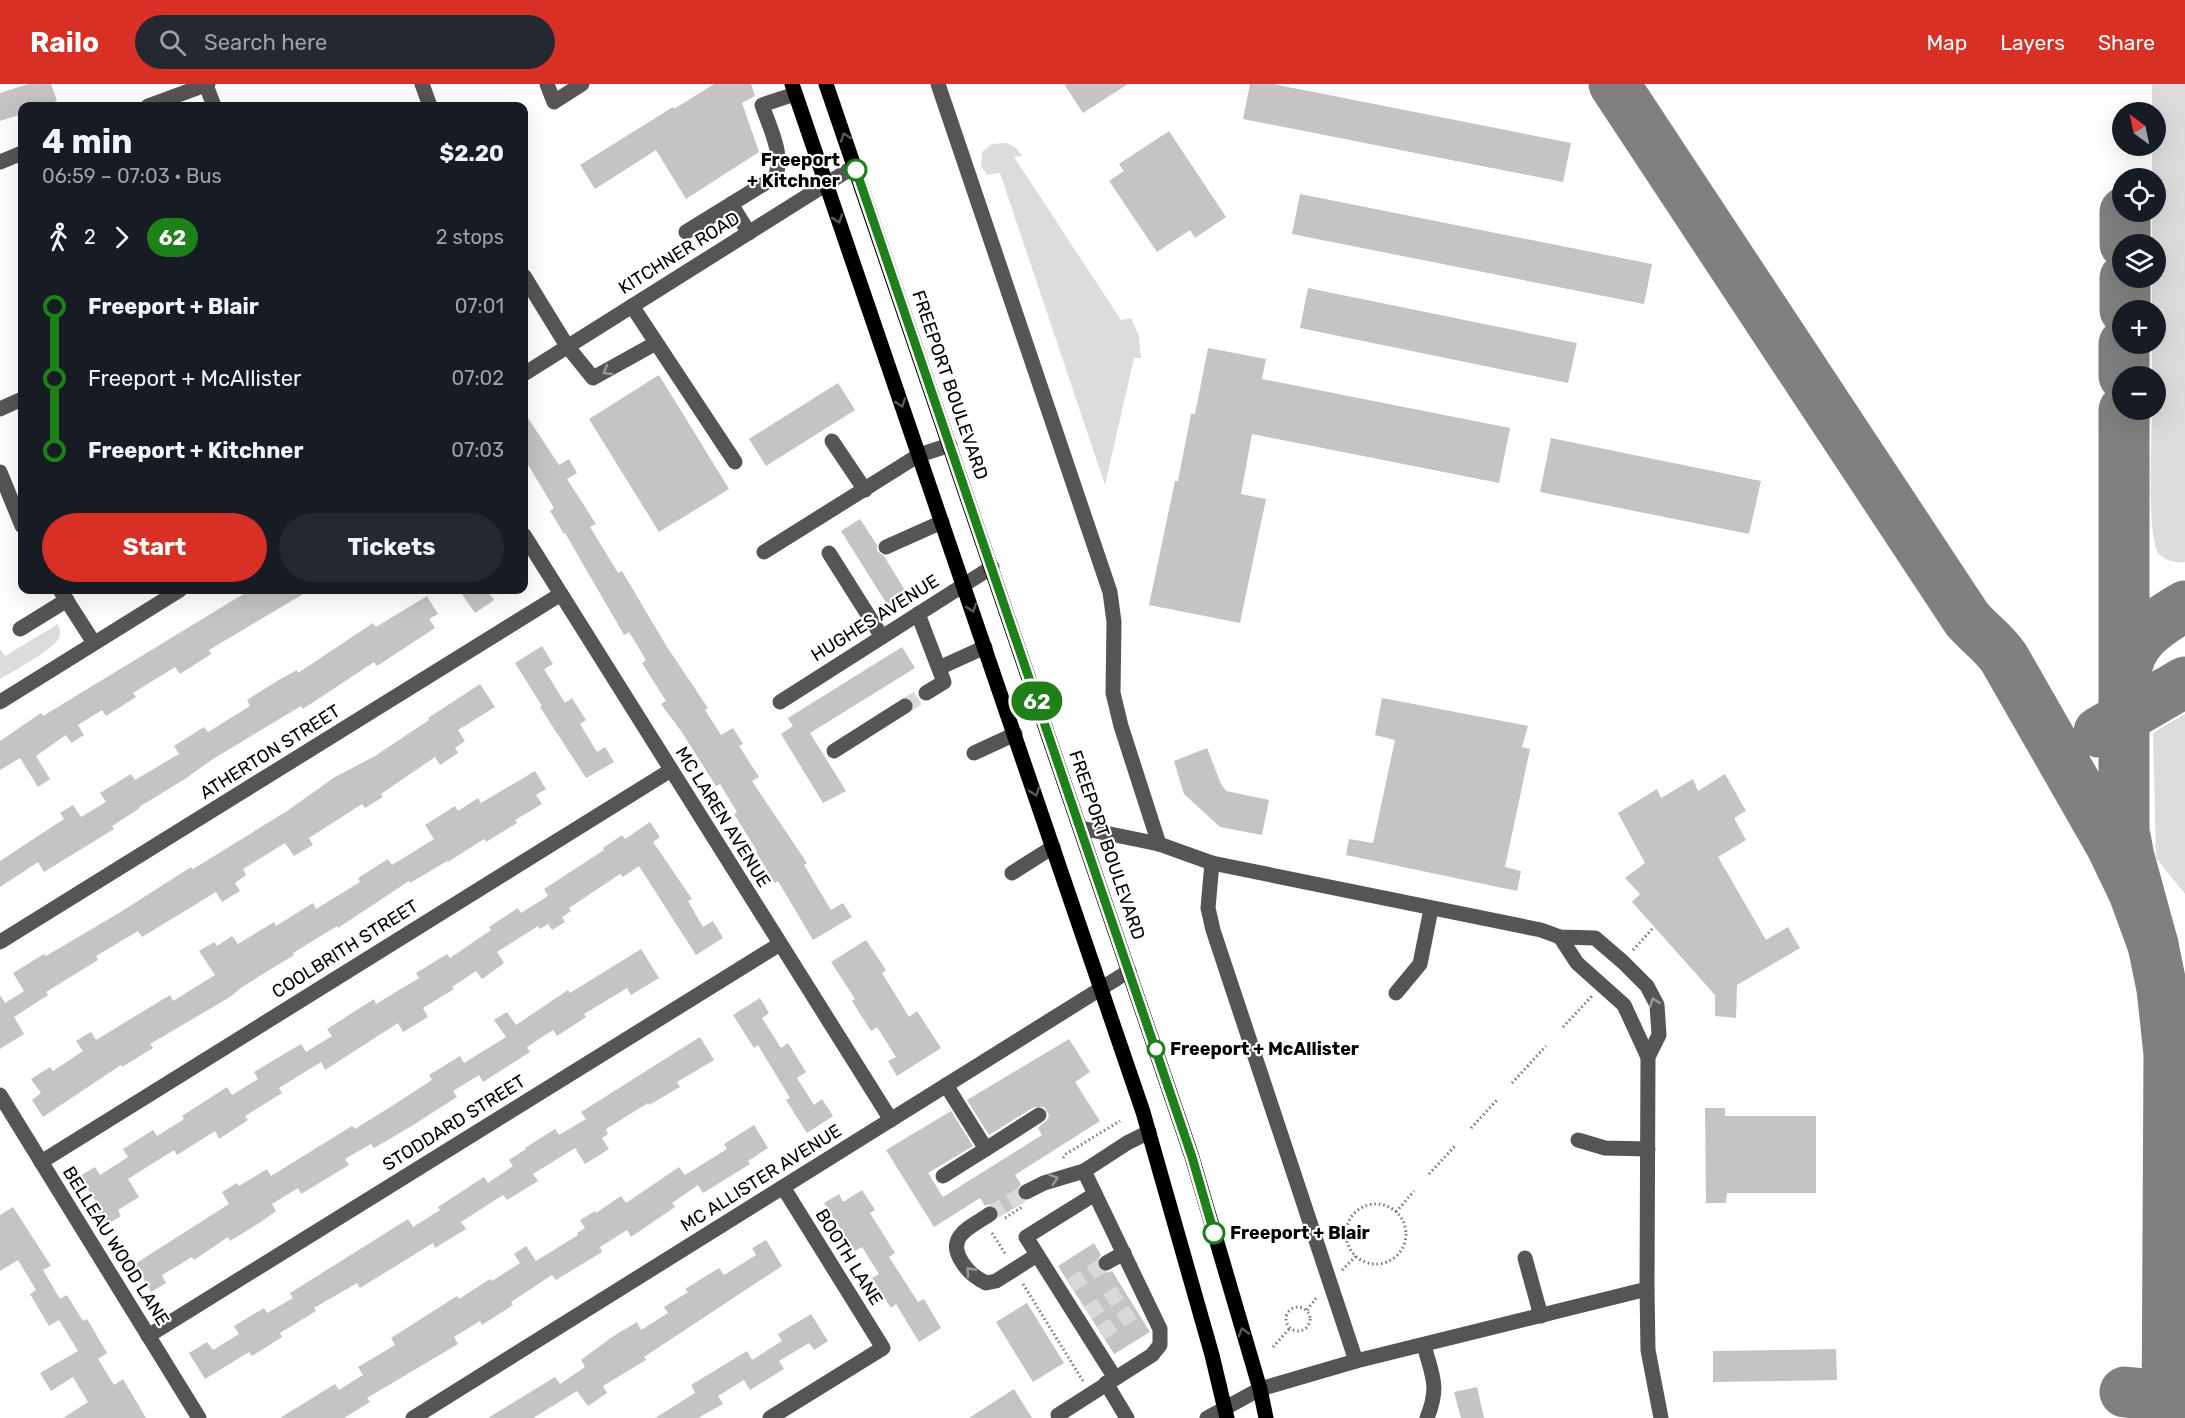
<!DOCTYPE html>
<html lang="en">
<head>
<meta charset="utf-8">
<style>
	:root { --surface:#171b24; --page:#242831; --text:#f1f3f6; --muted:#9ea1a6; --accent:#d93025 }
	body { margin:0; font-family:Rubik,sans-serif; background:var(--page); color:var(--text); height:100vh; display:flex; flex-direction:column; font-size:22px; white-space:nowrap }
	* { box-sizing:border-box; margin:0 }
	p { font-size:20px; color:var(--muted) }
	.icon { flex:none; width:33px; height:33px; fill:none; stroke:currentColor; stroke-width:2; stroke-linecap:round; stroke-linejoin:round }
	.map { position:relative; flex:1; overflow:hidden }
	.panel { position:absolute; left:18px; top:18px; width:510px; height:492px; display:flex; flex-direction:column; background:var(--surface); border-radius:12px; box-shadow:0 6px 24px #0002 }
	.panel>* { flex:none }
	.badge { padding:0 12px; border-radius:20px; font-size:21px; line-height:39px }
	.needle { width:39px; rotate:327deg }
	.controls { position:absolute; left:2112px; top:18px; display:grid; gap:12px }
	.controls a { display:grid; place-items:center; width:54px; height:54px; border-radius:50%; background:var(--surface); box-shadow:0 6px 24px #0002; font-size:30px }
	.map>.badge { position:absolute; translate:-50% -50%; box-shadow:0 0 0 3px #fff }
	.legs { display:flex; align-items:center; gap:9px; height:66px; padding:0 24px; font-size:20px }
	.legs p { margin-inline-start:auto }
	.summary { display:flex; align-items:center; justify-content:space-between; height:102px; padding:0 24px }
	h1 { font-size:33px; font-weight:700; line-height:45px }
	.primary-button { display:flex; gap:12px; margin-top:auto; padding:12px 24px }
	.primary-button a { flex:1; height:69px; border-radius:36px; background:var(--accent); color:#fff; font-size:24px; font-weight:700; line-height:69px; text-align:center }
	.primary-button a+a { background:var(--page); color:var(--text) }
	ul { padding:0 24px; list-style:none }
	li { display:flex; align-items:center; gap:21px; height:72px; font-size:22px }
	li i { display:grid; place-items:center; width:9px; height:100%; margin:0 8px; background:currentColor }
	li i::after { content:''; width:15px; height:15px; margin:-8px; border:4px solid; border-radius:50%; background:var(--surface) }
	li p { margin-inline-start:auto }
	li:first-child i { background:linear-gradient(#0000 50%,currentColor 0) }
	li:last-child i { background:linear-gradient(currentColor 50%,#0000 0) }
	header { display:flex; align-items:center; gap:36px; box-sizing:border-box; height:84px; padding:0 30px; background:var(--accent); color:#fff }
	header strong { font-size:28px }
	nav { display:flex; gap:33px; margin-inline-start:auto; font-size:21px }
	.search { width:420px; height:54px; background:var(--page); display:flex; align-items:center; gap:15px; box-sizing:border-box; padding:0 21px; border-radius:33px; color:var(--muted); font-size:22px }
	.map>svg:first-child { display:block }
	.green { fill:#dcdcdc }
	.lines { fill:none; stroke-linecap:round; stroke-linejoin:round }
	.taxiway { stroke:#808080; stroke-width:51 }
	.building { fill:#c4c4c4 }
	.minor-tunnel { stroke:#d9d9d9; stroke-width:15; stroke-dasharray:15 8; stroke-linecap:butt }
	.path { stroke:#777; stroke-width:3; stroke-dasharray:1.5 3; stroke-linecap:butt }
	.minor { stroke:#555; stroke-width:15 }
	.major { stroke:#000; stroke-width:15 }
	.oneway { stroke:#595959 }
	.oneway2 { stroke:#999 }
	.line-1-casing { stroke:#fff; stroke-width:14 }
	.line-1 { stroke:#1e8019; stroke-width:9 }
	.stop-1-dot { fill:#fff; stroke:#1e8019; stroke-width:3 }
	.labels { text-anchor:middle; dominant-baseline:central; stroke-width:4.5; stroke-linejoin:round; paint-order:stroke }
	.stop-label { font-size:18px; font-weight:bold; fill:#000; stroke:#fff; text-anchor:start }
	.street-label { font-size:18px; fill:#000; stroke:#fff }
</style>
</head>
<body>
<header>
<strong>Railo</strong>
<div class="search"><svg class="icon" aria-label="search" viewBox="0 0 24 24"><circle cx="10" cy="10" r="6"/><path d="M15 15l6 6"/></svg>Search here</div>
<nav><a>Map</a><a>Layers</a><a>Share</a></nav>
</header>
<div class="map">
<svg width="2185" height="1334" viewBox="0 0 2185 1334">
	<rect width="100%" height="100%" fill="#fff"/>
	<g class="green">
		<path d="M2152 0H2185V478C2177 479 2165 477 2159 470 2146 454 2152 351 2152 326H2156V292H2152V260H2156V226H2152V194H2156V160H2152V128H2156V94H2152V62H2156V28H2152Z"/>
		<polygon points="1007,59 1017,65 1022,72 1014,73 1121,236 1131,234 1139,252 1141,274 1134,274 1105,401 1000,89 987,91 981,82 982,68 992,60"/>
		<path d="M58 540C60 545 61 549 59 554 54 565 12 588 0 595V565L5 572Z"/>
		<polygon points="2185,630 2185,810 2156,774 2153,649"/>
	</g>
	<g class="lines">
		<g class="taxiway">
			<path d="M1614 0 1967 535C1979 549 1993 558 2004 574L2111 761 2134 809 2153 861"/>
			<polyline points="2125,160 2125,128"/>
			<polyline points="2125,226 2125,194"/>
			<polyline points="2124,292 2124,260"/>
			<polyline points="2124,326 2124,747 2129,773 2153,861 2162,905 2169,970 2167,1334"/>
			<path d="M2126 594C2126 557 2157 539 2185 522"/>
			<polyline points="2099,648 2185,598"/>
			<polyline points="2125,1308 2185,1314"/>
		</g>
	</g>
	<g class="building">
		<polygon points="28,0 51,0 57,17 42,22 22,22 22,30 0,37 0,9"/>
		<polygon points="714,0 751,0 755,12 742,19 759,68 686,115 656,66 595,105 580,81 673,23 674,25"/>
		<polygon points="1064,0 1128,0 1083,29"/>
		<polygon points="1250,0 1273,0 1571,59 1563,98 1243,35"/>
		<polygon points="1169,47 1226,133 1195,154 1190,146 1157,168 1109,97 1124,87 1119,80"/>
		<polygon points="1300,110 1652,180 1644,220 1292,150"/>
		<polygon points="1308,204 1577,259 1568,299 1300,244"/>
		<polygon points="1208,264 1266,275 1262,295 1510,344 1499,399 1252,350 1241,410 1266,415 1240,539 1149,521 1175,397 1178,397 1191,330 1195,330"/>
		<polygon points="659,291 729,405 659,448 589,335"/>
		<polygon points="838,299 855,326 766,382 749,355"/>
		<polygon points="524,328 559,381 569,375 577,389 567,395 596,440 590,443 618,489 622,487 667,563 708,624 705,626 721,651 733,644 743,660 739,662 759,693 752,697 807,779 804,781 831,826 843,819 852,833 813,856 778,797 775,799 756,768 757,767 734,730 737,728 720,700 716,702 681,647 661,620 666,617 642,579 646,576 629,548 624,551 565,449 564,450 550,427 554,424 524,374"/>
		<polygon points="1551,354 1761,397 1749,450 1540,408"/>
		<polygon points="860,435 877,461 877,467 884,472 909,513 890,525 841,447"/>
		<polygon points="250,506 310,506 209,566 211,570 180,590 175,583 133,609 136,613 106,632 102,626 78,641 84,651 71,659 66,651 36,672 50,695 38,703 20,674 0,686 0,657 41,629 43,632"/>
		<polygon points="459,506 487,506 494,516 475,529"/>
		<polygon points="427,512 438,530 429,535 435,544 377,582 374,578 303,625 301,622 213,675 185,695 139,723 140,724 112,742 114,745 44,788 38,778 0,803 0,777 64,735 60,729 73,721 81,733 106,718 100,709 131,690 135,696 179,670 174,662 204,643 208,648 250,622 247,616 277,597 297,586 298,589 373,539 376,543"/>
		<polygon points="542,562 553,580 544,585 565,619 572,614 586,636 580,640 597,668 605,663 614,678 586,694 540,623 542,622 515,579"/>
		<polygon points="902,563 915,584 810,649 846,707 823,719 781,650 793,642 788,634"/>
		<polygon points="480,600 495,623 458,646 465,657 455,664 458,669 440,681 435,673 381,710 383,713 365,724 362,720 309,754 313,761 294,772 285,759 243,785 246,791 235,799 240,807 222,818 216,808 142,853 138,847 96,872 98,876 46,908 48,911 14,933 24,950 0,965 0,911 5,919 24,907 13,889 44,870 46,872 119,829 191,783 193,785 287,727 335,693 375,672 429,636 428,634"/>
		<polygon points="1382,614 1528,642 1522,663 1530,665 1505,783 1521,787 1517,807 1346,771 1349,755 1373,759 1395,656 1375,651"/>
		<polygon points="1207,664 1221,700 1226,707 1269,716 1262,751 1220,743 1184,710 1174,677"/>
		<polygon points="535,687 546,705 536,711 542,720 515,736 517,739 486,758 484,755 448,778 447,777 410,799 409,797 338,844 337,842 293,869 294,871 242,903 230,913 150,960 153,964 122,983 121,981 43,1033 32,1016 41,1009 31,995 50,983 53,987 83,967 76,957 91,948 96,956 170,911 173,917 215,891 199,867 214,858 217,862 232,852 238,860 274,838 276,842 313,819 316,825 360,798 358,794 388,775 392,781 434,755 425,741 455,722 458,727 478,714 481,719"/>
		<polygon points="1725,690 1746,727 1734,734 1746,756 1718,773 1766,856 1788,843 1800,864 1737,901 1736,934 1715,932 1715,911 1632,818 1640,810 1625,794 1645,779 1618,729 1657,705 1661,714 1693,695 1698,707"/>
		<polygon points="650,738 660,753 653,758 692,815 688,817 703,843 713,837 723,854 696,871 639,782 623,793 620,790 569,824 571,827 562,833 565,838 552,846 548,840 540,845 538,842 497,868 504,879 482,895 476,887 452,903 454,905 423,924 428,933 403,948 398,939 325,986 321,978 279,1004 282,1009 245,1032 248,1036 219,1055 215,1047 177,1071 174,1066 128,1095 139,1113 118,1126 121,1132 105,1142 92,1121 96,1118 80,1092 95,1083 100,1091 128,1073 123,1065 153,1046 157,1052 184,1035 182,1032 227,1003 232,1011 258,995 254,988 301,960 306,968 332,952 327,945 374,915 376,920 419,894 416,889 447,870 450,874 491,846 489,843 518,824 521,829 548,812 544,805 604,766 603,764 622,751 625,755"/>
		<polygon points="866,856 886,886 882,889 909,933 917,927 941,964 897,992 888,977 896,973 877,943 871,947 852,917 855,915 831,878"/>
		<polygon points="641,865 659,894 631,911 627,904 584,930 586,933 557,952 553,946 527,963 530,968 483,998 479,991 453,1007 457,1013 410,1043 374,1064 371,1060 345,1075 349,1081 301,1110 298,1104 272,1120 276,1127 261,1138 230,1157 228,1153 194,1176 192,1173 162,1191 166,1199 151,1208 135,1180 229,1120 222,1108 237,1099 239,1102 267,1085 271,1092 352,1042 355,1045 395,1020 432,996 429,991 460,972 464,979 506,953 494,936 507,928 516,941 568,906 570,909"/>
		<polygon points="760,914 769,929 762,934 781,964 788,959 806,988 797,994 814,1021 822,1015 833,1032 807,1049 786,1016 790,1014 758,961 754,964 733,931"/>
		<polygon points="700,953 714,976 677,998 680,1003 649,1021 648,1019 606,1045 608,1050 602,1054 609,1065 585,1080 575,1064 533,1090 538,1097 507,1116 503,1111 461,1138 466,1145 435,1164 433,1159 360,1204 357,1199 314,1224 316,1227 280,1249 282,1253 252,1272 249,1268 205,1295 189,1269 207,1258 213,1266 239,1250 234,1242 264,1224 267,1229 293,1214 290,1209 408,1135 413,1143 440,1126 438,1123 484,1093 488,1099 513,1082 509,1076 526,1065 525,1064 555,1045 559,1051 586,1035 581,1028"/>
		<polygon points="1069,955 1090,988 1075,998 1100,1037 1015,1091 1021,1100 1016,1107 1017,1112 1025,1118 999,1133 998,1124 990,1120 985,1122 980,1114 934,1143 886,1066 951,1027 973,1062 928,1089 943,1113 1042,1051 1038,1044 1047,1036 1049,1031 1044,1023 1034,1023 989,1051 967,1016"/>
		<polygon points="1705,1024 1725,1024 1725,1032 1816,1032 1816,1109 1727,1109 1726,1119 1706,1119"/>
		<polygon points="754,1041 768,1064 748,1077 750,1080 703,1109 698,1101 672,1119 675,1123 631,1153 627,1146 600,1163 602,1168 556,1196 552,1191 511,1218 513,1221 482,1241 480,1237 454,1253 458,1260 367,1314 370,1318 344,1334 280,1334 335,1300 339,1306 363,1291 358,1283 395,1261 391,1254 457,1212 459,1215 490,1195 492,1197 520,1179 514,1170 526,1162 536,1177 578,1151 577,1149 585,1144 580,1136 595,1127 596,1129 621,1112 626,1119 679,1083 685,1091 727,1065 724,1060"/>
		<polygon points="862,1106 875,1126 870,1129 895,1169 889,1173 918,1218 924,1215 941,1244 919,1258 896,1220 891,1224 872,1194 879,1190 862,1163 855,1167 824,1119 839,1110 843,1118"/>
		<polygon points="13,1123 51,1182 43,1186 60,1215 67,1211 83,1237 87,1235 107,1269 98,1275 114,1301 123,1295 146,1334 63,1334 88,1318 73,1293 51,1307 40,1289 78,1267 59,1236 49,1242 30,1210 36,1206 18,1176 0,1187 0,1131"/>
		<polygon points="766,1156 782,1182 644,1273 646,1276 603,1302 607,1309 588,1322 577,1307 533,1334 488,1334 555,1293 560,1300 585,1283 581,1276 612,1253 637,1238 641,1246 668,1229 664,1223 688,1208 685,1205 719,1184 724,1191 756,1171 752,1164"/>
		<polygon points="1094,1159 1101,1171 1096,1178 1098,1184 1105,1189 1112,1187 1150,1248 1114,1270 1058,1182"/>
		<polygon points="1027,1219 1064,1279 1033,1298 996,1238"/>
		<polygon points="811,1230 828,1257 814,1266 809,1259 779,1277 784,1285 750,1306 744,1296 718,1312 723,1320 698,1334 655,1334 695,1309 691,1301 747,1267 752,1276 782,1257 778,1250"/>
		<polygon points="1836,1265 1837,1296 1713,1298 1713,1267"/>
		<polygon points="1477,1303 1484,1334 1461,1334 1454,1308"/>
		<polygon points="1014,1305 1032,1334 969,1334"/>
	</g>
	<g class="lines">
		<g class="minor-tunnel">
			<polyline points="905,622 926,609"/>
			<polyline points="990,1130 1026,1108"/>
			<polyline points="1071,1201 1106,1179"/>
			<polyline points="1088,1229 1124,1206"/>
			<polyline points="1101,1249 1136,1226"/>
		</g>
		<g class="path">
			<polyline points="1633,866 1654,843"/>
			<polyline points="1563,943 1592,912"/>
			<polyline points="1512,999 1546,962"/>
			<polyline points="1471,1044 1497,1016"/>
			<polyline points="1063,1074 1066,1070 1120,1037"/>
			<polyline points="1429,1090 1456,1061"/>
			<circle cx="1376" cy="1150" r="30"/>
			<polyline points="1396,1128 1414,1107"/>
			<polyline points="1005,1134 1022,1123"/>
			<polyline points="992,1149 1006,1171"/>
			<polyline points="1342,1186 1356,1172"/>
			<polyline points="1023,1200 1083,1297"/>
			<circle cx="1298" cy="1235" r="12"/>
			<polyline points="1307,1226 1317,1213"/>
			<polyline points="1273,1263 1290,1244"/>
		</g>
		<g class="minor">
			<polyline points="422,0 430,22"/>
			<polyline points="547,0 554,18 582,0"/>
			<polyline points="938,0 1110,508 1114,538 1113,609 1121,642 1159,760"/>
			<polyline points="206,1 214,22"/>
			<polyline points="148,22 208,0"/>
			<polyline points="0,78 22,69"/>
			<polyline points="731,120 749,149"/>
			<path d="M686 148 775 93C785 72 769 42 762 21L795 10"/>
			<polyline points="524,192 567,262 593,294 656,259"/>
			<polyline points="632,222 735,378"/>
			<polyline points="524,290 855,82"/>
			<polyline points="0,325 22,315"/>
			<polyline points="832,357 865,406"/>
			<polyline points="0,388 22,442"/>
			<polyline points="524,451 891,1036"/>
			<polyline points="886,463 942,438"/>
			<polyline points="764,468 919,371 950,361"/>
			<polyline points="829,469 882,553"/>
			<polyline points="60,506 94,559"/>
			<polyline points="918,530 944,598 926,609"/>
			<polyline points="20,545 67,516"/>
			<polyline points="939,584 985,563"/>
			<polyline points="0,618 180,506"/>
			<polyline points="780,618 992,483"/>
			<polyline points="834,667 905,622"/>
			<polyline points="974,669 1015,650"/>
			<polyline points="1081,744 1159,760 1212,779 1541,846 1560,853 1595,854 1623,878 1647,902 1657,921 1659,951 1648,973 1647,1205 1356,1277 1260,1305 1207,1334"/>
			<polyline points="1212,779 1208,824 1213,846 1356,1277"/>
			<polyline points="1012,789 1053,763"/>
			<polyline points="1560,853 1577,879 1624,921 1648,973"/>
			<polyline points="0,858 561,510"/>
			<polyline points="1396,909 1420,880 1431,825"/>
			<polyline points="0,1011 199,1334"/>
			<polyline points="1578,1056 1605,1064 1648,1065"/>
			<polyline points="986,1065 1039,1031"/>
			<polyline points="41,1078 671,686"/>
			<polyline points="943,1092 986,1065 946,1001"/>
			<polyline points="1026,1108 1044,1099 1084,1087"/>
			<polyline points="1095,1110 1026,1153 1115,1294"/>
			<path d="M990 1130C971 1143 945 1152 962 1178 968 1188 976 1194 986 1199L996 1197 1037 1171"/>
			<polyline points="1525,1174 1541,1232"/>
			<polyline points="1106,1179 1124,1169"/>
			<polyline points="1647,1205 1648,1266 1661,1334"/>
			<polyline points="148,1252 780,860"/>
			<path d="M1424 1261C1432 1292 1440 1302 1427 1334"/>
			<polyline points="1106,1299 1127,1334"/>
			<polyline points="1058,1331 1152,1271 1160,1261 1160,1245 1084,1087 1127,1059 1149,1048"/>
			<polyline points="413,1334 1129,887"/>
			<polyline points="770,1334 883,1264 783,1103"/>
		</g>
		<g class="major">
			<polyline points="792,0 1143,1028 1212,1271 1227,1334"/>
			<polyline points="826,0 1192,1073 1260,1305 1266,1334"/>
		</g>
	</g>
	<defs><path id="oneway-chevron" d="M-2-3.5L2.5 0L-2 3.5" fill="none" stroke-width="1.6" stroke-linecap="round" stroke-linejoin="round" transform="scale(1.5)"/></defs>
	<g class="oneway">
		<use href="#oneway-chevron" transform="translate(845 53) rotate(-109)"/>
		<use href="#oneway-chevron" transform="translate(838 135) rotate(71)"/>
		<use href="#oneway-chevron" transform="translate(901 319) rotate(71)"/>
		<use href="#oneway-chevron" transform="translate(972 524) rotate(71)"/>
		<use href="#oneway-chevron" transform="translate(1035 708) rotate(71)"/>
		<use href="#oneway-chevron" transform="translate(1243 1248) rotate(-106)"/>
	</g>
	<g class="oneway2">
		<use href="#oneway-chevron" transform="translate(607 287) rotate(151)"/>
		<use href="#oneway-chevron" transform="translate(1654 918) rotate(-111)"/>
		<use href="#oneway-chevron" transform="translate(1054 1095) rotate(-18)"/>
		<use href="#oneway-chevron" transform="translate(970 1187) rotate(-132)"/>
	</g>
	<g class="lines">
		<g class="line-1-casing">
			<polyline id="line-1" points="856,86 1192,1073 1214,1149"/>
		</g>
		<use href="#line-1" class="line-1"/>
	</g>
	<g class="stop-1-dot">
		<circle cx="856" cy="86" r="10"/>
		<circle cx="1156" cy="965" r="8"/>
		<circle cx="1214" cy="1149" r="10"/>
	</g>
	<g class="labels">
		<g class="stop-label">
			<text x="840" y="76" text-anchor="end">Freeport<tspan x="840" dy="21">+ Kitchner</tspan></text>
			<text x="1170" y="965">Freeport + McAllister</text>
			<text x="1230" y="1149">Freeport + Blair</text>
		</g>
		<g class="street-label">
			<text transform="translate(679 169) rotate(-32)">KITCHNER ROAD</text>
			<text transform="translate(950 301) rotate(71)">FREEPORT BOULEVARD</text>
			<text transform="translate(875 534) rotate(-32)">HUGHES AVENUE</text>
			<text transform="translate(270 668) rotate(-32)">ATHERTON STREET</text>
			<text transform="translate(723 733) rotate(58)">MC LAREN AVENUE</text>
			<text transform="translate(1107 761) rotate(71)">FREEPORT BOULEVARD</text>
			<text transform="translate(345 865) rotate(-32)">COOLBRITH STREET</text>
			<text transform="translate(454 1039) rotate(-32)">STODDARD STREET</text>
			<text transform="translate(761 1094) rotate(-32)">MC ALLISTER AVENUE</text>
			<text transform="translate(116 1162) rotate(58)">BELLEAU WOOD LANE</text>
			<text transform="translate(849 1173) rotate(58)">BOOTH LANE</text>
		</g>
	</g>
</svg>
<div class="controls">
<a><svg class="needle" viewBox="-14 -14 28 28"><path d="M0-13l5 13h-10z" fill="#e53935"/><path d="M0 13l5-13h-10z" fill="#9ea1a6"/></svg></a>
<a><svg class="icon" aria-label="locate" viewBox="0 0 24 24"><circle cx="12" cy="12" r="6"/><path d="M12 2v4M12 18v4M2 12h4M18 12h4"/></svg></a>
<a><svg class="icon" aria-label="layers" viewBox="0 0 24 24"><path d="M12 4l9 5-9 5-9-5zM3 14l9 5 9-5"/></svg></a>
<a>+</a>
<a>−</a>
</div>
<b class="badge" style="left:1037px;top:617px;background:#1e8019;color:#fff">62</b>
<section class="panel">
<div class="summary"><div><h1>4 min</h1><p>06:59 – 07:03 · Bus</p></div><b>$2.20</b></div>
<div class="legs"><svg class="icon" aria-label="walk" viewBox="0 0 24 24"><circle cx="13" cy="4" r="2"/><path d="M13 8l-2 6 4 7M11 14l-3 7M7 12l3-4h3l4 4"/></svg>2<svg class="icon" aria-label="forward" viewBox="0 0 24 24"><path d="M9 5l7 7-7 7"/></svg><b class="badge" style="background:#1e8019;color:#fff">62</b><p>2 stops</p></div>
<ul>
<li><i style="color:#1e8019"></i><b>Freeport + Blair</b><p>07:01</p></li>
<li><i style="color:#1e8019"></i><span>Freeport + McAllister</span><p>07:02</p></li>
<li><i style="color:#1e8019"></i><b>Freeport + Kitchner</b><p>07:03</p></li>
</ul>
<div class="primary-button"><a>Start</a><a>Tickets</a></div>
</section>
</div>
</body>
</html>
